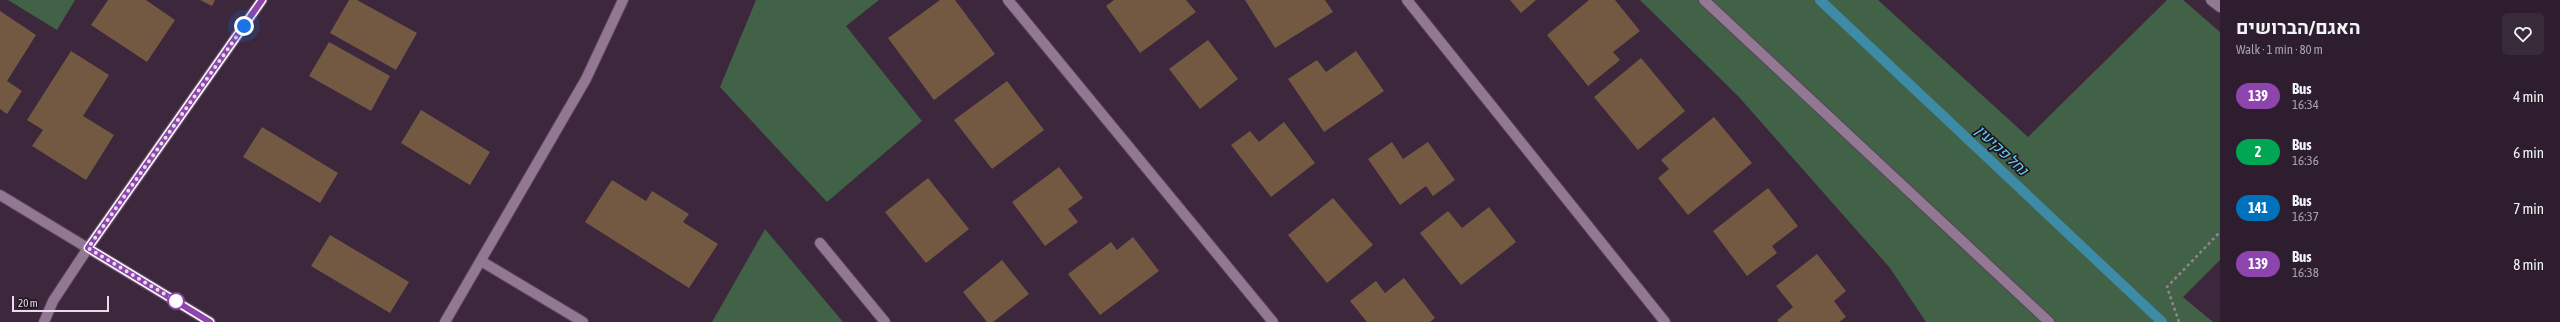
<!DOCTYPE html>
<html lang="en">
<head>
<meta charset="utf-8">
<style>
	:root { --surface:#2d1d2e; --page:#392a3a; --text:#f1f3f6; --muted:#a7a2aa }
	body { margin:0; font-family:"Asap Condensed",Heebo,sans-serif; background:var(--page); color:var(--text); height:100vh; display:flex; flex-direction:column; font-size:15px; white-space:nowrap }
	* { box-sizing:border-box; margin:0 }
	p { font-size:13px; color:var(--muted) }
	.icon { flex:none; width:22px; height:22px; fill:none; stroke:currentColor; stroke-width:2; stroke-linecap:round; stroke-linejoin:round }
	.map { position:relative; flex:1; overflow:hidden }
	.drawer { display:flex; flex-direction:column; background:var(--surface); width:340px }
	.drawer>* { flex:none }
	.badge { padding:0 8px; border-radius:13px; font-size:14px; line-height:26px }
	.scale { position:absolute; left:12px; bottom:10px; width:97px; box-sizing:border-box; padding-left:4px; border:2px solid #e9dbe9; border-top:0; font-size:11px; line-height:14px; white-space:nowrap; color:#e9dbe9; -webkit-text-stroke:3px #1e141e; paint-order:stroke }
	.you { position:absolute; width:20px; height:20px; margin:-10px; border:3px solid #fff; border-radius:50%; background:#1a73e8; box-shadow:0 0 0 6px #1a73e833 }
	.map>.badge { position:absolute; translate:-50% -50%; box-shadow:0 0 0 2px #fff }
	.round { display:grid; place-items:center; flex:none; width:42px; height:42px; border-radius:6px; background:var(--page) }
	.summary { display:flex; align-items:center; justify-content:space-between; height:68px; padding:0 16px }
	h1 { font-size:19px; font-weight:700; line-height:30px }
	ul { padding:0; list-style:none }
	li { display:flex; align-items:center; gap:12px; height:56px; padding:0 16px }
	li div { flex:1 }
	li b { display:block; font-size:15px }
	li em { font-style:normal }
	li .badge { min-width:44px; font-weight:700; text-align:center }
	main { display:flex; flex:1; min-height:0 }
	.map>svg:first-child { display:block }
	.green { fill:#416247 }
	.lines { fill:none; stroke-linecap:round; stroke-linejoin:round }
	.stream { stroke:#3d8ba6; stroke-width:10 }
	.building { fill:#735942 }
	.minor-casing { stroke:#564456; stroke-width:12 }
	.path { stroke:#948395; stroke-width:2.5; stroke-dasharray:3 3; stroke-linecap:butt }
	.minor { stroke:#927892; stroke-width:10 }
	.line-casing { stroke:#fff; stroke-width:9 }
	.line { stroke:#8e44ad; stroke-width:6 }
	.walk { stroke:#e9dbe9; stroke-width:4; stroke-dasharray:0 7.2 }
	.stop-dot { fill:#fff; stroke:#8e44ad; stroke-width:2 }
	.labels { text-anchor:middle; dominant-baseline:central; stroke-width:3.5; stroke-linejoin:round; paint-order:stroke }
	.water-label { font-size:15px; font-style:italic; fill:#61d3f9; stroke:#1e141e }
</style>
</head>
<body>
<main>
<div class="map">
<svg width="2220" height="322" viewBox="0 0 2220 322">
	<rect width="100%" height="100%" fill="#3c273d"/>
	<g class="green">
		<polygon points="8,0 75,0 57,30"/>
		<polygon points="756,0 879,0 846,26 922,121 827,202 720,87"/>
		<polygon points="1640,0 1878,0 2028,137 2167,0 2183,0 2220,32 2220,260 2183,297 2213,322 1926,322 1890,268 1738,96"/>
		<polygon points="765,229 843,322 712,322"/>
	</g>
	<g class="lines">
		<polyline class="stream" points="1820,0 2162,322"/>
	</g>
	<g class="building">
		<polygon points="108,0 146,0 175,20 147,62 91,25"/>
		<polygon points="200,0 215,0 212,6"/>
		<polygon points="349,0 357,0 417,33 396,70 330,33"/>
		<polygon points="940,0 955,0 995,54 934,100 888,38"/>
		<polygon points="1114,0 1186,0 1196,12 1140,53 1106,6"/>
		<polygon points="1245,0 1325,0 1333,12 1275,48"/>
		<polygon points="1510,0 1536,0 1521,13"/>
		<polygon points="1589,0 1615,0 1640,31 1613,52 1620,60 1588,86 1547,35"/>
		<polygon points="0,11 36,35 7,81 22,91 7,114 0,109"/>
		<polygon points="1208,40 1238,79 1200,109 1169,69"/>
		<polygon points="329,42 390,76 371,111 309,76"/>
		<polygon points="71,51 109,75 83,116 114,135 86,180 32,146 43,130 27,120"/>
		<polygon points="1356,51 1384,91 1324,132 1288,79 1317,60 1326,72"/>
		<polygon points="1641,58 1685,111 1638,150 1594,97"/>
		<polygon points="1007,81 1044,130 992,169 954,120"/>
		<polygon points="421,110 490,152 470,185 401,143"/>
		<polygon points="1714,117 1752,163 1688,215 1658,178 1669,169 1661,160"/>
		<polygon points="1284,122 1315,163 1271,197 1231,145 1250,131 1259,142"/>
		<polygon points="262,127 338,173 320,203 243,157"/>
		<polygon points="1392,142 1403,159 1428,142 1455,180 1433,196 1426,186 1400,205 1368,159"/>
		<polygon points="1059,167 1083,198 1068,209 1078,222 1045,246 1012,202"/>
		<polygon points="928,178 969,229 926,263 885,212"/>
		<polygon points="612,180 646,201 652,191 689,214 683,222 718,244 689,288 585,222"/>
		<polygon points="1768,188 1798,226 1772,246 1777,253 1747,276 1713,231"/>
		<polygon points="1333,198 1373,245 1327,283 1288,235"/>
		<polygon points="1489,207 1516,242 1461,285 1420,233 1448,211 1462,228"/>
		<polygon points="330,235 409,282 390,313 311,266"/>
		<polygon points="1133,237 1159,271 1100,315 1068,274 1111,242 1117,250"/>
		<polygon points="1817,254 1846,291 1834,301 1846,317 1839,322 1779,322 1777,320 1793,307 1776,286"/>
		<polygon points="1002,260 1029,294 993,322 987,322 963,292"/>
		<polygon points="1404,278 1435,318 1430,322 1367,322 1350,301 1376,281 1385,293"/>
	</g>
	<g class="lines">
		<g class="minor-casing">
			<g id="minor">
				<polyline points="1008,0 1273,322"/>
				<polyline points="1407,0 1665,322"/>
				<polyline points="1704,0 2049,322"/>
				<polyline points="2211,0 2220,7"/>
				<polyline points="0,195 210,322"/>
				<polyline points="820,243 885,322"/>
				<polyline points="481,261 583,322"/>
				<polyline points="44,322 53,301 88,248 262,0"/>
				<polyline points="445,322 586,79 623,0"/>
			</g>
		</g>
		<polyline class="path" points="2179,322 2167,287 2220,232"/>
		<use href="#minor" class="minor"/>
	</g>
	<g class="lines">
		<g class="line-casing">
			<polyline id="line" points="210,322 88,248 262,0"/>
		</g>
		<use href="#line" class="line"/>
		<polyline class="walk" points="176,301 88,248 244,26"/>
	</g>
	<circle class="stop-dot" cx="176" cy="301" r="8"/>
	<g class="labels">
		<g class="water-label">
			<text transform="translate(2002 150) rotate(43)">נחל פקיעין</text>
		</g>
	</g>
</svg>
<div class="scale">20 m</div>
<div class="you" style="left:244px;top:26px"></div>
</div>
<section class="drawer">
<div class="summary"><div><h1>האגם/הברושים</h1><p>Walk · 1 min · 80 m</p></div><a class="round"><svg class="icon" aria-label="heart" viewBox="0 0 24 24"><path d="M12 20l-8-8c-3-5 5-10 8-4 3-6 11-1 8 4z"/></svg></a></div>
<ul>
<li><span class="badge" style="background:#8e44ad;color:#fff">139</span><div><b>Bus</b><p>16:34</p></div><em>4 min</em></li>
<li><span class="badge" style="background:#00a651;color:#fff">2</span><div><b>Bus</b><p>16:36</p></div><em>6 min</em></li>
<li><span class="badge" style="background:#0072bc;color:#fff">141</span><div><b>Bus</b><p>16:37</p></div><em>7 min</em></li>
<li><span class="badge" style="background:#8e44ad;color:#fff">139</span><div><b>Bus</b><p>16:38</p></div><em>8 min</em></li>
</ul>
</section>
</main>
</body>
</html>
